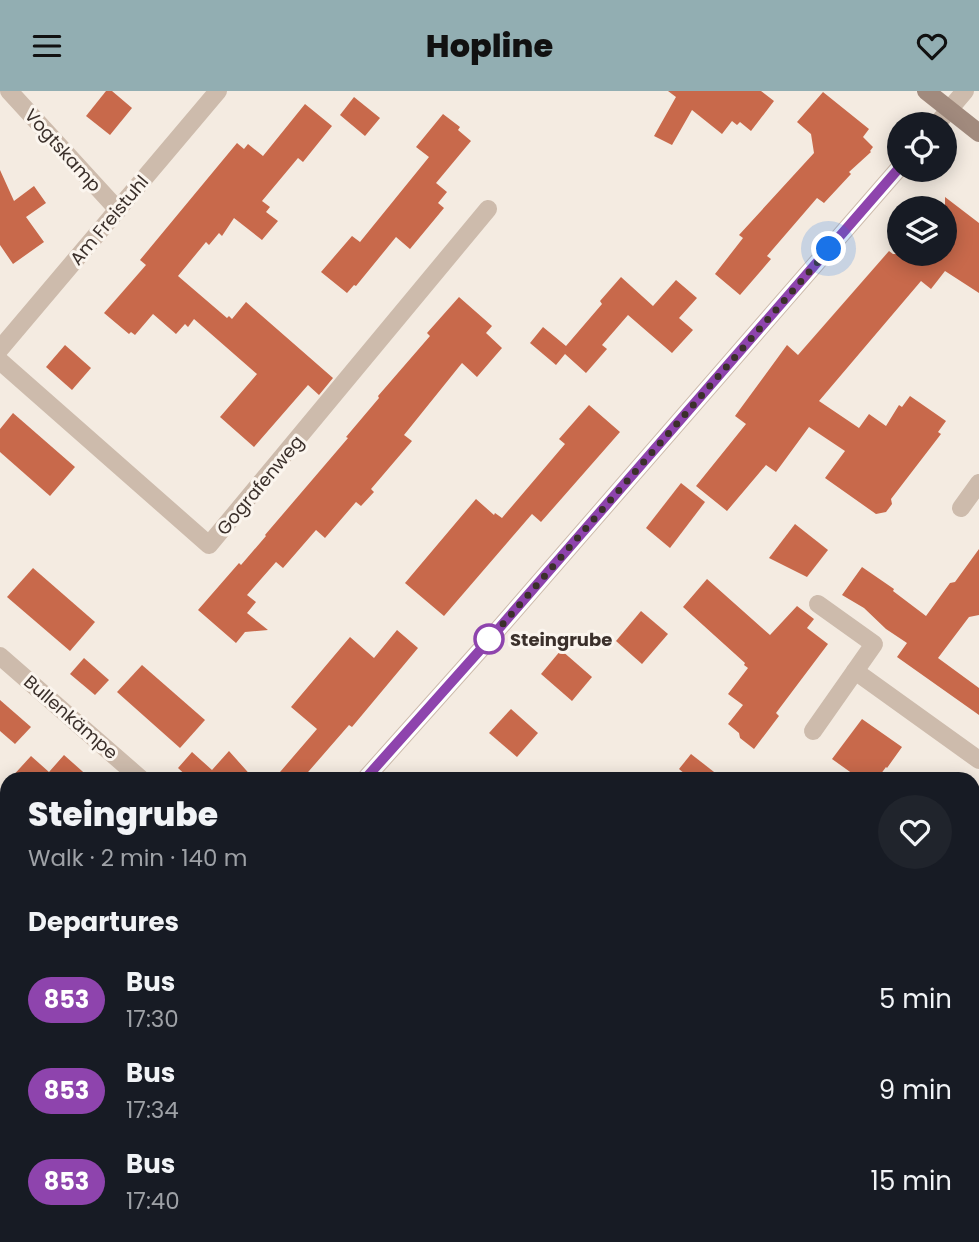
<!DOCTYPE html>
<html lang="en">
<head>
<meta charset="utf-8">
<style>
	:root { --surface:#171b24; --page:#20242c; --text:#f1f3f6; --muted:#9ea1a6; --accent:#92aeb2 }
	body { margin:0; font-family:Poppins,sans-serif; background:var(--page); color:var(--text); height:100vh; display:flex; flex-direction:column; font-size:26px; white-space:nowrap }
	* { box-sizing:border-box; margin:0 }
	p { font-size:23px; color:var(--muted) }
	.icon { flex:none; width:38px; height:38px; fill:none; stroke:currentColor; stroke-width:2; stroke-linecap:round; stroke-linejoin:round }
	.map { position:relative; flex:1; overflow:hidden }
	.details { position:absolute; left:0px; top:681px; width:980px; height:471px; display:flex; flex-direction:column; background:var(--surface); border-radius:21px 21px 0 0; box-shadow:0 4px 18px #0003 }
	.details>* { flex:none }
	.badge { padding:0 14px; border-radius:23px; font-size:24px; line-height:46px }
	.tools { position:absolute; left:887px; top:21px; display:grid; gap:14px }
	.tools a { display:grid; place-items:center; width:70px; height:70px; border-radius:50%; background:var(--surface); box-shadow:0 4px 18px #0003; font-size:35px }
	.you { position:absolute; width:35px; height:35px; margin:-18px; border:5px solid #fff; border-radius:50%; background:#1a73e8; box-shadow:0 0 0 10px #1a73e833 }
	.map>.badge { position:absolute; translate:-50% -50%; box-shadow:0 0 0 4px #fff }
	h2 { padding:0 28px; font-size:26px; line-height:63px }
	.round { display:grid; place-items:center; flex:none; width:74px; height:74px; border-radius:37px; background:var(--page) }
	.headline { display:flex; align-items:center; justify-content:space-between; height:119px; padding:0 28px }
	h1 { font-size:33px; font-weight:800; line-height:52px }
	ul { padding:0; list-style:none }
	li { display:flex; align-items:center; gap:21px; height:91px; padding:0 28px }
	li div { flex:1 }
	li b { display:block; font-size:26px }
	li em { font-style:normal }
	li .badge { min-width:77px; font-weight:700; text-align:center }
	header { display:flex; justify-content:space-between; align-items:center; height:91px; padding:0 28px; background:var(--accent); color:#111; font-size:32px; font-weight:800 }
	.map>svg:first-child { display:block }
	.building { fill:#c8694b }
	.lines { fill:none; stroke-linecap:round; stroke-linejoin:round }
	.street { stroke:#cdbbac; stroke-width:18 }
	.secondary { stroke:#a18a7d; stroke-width:18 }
	.line-casing { stroke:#fff; stroke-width:16 }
	.line { stroke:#8e44ad; stroke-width:10 }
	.walk { stroke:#3b302b; stroke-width:7; stroke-dasharray:0 12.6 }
	.stop-dot { fill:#fff; stroke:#8e44ad; stroke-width:3.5 }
	.labels { text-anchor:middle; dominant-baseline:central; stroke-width:6; stroke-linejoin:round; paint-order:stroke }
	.street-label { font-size:18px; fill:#3b302b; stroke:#fbf5ee }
	.stop-label { font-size:18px; font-weight:bold; fill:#3b302b; stroke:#fbf5ee; text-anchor:start }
</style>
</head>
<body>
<header><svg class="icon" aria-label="menu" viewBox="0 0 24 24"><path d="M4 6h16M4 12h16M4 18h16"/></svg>Hopline<svg class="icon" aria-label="heart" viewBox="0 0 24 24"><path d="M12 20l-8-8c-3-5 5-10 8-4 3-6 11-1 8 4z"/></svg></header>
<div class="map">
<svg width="979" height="1151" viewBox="0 0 979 1151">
	<rect width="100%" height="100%" fill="#f4ebe1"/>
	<g class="building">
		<polygon points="106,0 112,0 132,17 110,44 86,25"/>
		<polygon points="668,0 761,0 774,10 751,40 740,31 737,34 732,30 722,43 692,19 672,54 654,45 676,6"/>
		<polygon points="823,1 869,38 863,46 873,56 870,60 871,61 849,81 851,83 824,112 817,107 767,165 771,168 740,204 715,183 743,147 739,144 814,62 811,43 797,31"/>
		<polygon points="354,6 380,27 365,45 340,24"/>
		<polygon points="305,13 332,35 303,71 298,67 262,110 270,116 266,121 278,130 262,149 234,127 222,145 219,142 209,154 206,151 178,185 227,227 229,225 232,228 246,211 333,287 319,304 308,294 254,356 220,326 257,283 194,228 188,236 185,233 176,243 153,223 135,244 131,241 129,243 104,222 146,174 140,169 237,52 244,58 248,53 263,65"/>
		<polygon points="443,23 460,36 458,39 471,50 436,92 447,101 438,112 444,117 410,158 396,146 356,195 354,194 347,202 321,181 352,145 360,151 429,66 416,56"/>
		<polygon points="0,79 14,110 34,95 46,112 26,126 44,151 13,173 0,154"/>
		<polygon points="945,106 979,132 979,202 945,180 931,198 921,190 819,310 859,337 869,323 886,335 899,314 902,316 910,305 946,330 938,341 941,343 891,408 892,413 886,421 876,423 825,387 845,360 809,336 776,381 766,374 727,420 696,395 746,333 735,325 787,254 798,264 889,160 893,163 945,163"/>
		<polygon points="621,186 653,215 676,189 697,207 679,227 693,239 672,262 628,224 602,254 607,258 586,282 565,263 556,274 530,252 543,236 566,255 602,213 600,210"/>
		<polygon points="459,206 492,235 486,242 502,257 477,286 462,272 404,344 412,350 371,398 374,401 361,415 356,411 325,447 316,439 283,477 276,471 247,504 256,511 247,522 268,539 245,541 236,552 198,519 239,472 241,474 266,445 265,444 348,347 346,346 379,307 378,305 430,245 427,242"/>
		<polygon points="65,254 91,277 72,299 46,276"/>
		<polygon points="589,314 620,341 541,431 532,423 444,525 405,492 476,408 494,424 495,422 502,427 565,353 559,348"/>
		<polygon points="13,322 75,376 50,405 0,361 0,338"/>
		<polygon points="681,392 705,411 670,457 646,437"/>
		<polygon points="795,433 828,459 807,486 769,467"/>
		<polygon points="979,458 979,524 969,526 938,567 979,597 979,624 897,566 907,552 886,538 864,517 842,504 862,476 894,498 893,500 926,525 950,492 955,491"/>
		<polygon points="33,477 95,531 70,560 7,506"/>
		<polygon points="707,488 770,544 797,515 814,528 807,537 828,553 776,622 779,625 754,658 740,647 739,642 728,633 743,614 728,603 748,577 744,574 745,572 683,516"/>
		<polygon points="641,520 668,543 642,573 616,550"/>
		<polygon points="397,539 418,557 352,636 349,634 302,688 274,688 317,638 291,616 350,546 374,567"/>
		<polygon points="561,559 592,586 572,610 541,583"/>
		<polygon points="84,567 109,589 95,604 70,583"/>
		<polygon points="142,574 205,629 180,657 117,601"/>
		<polygon points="0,609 31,636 15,653 0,640"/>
		<polygon points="511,618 538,642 517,666 489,642"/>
		<polygon points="862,628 902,656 887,677 886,676 877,688 860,688 832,668"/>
		<polygon points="229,660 254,688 190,688 178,677 192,661 212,679"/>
		<polygon points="691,663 723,688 691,688 679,678"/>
		<polygon points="64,664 91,688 10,688 31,665 49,681"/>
	</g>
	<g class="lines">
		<g class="street">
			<polyline points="9,0 118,119"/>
			<polyline points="937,33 965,0"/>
			<polyline points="0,258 218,0"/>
			<polyline points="0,270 209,454 488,118"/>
			<polyline points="961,417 979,392"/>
			<polyline points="0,565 141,688"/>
			<polyline points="855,580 979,669"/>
			<polyline points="813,640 874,553 818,513"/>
			<polyline points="365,688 481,558 900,76"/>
			<polyline points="973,946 979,951"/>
			<polyline points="0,1119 7,1111"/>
		</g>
		<g class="secondary">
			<polyline points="926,0 979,42"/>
			<polyline points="0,868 7,871"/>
			<polyline points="778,1144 795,1151"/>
		</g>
	</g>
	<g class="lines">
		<g class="line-casing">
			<polyline id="line" points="365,688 481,558 900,76"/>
		</g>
		<use href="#line" class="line"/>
		<polyline class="walk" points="489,548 488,550 829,158"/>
	</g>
	<circle class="stop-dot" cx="489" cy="548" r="14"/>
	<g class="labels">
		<g class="street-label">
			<text transform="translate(63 59) rotate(48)">Vogtskamp</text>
			<text transform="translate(109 129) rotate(-50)">Am Freistuhl</text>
			<text transform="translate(260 394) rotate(-50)">Gografenweg</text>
			<text transform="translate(71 626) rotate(41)">Bullenkämpe</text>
		</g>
		<g class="stop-label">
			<text x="510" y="548">Steingrube</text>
		</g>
	</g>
</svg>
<div class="tools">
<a><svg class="icon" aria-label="locate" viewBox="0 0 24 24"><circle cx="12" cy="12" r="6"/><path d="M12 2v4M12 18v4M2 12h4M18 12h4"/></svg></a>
<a><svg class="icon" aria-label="layers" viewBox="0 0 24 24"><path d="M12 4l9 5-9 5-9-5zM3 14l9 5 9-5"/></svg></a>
</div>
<div class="you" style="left:829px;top:158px"></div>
<section class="details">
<div class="headline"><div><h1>Steingrube</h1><p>Walk · 2 min · 140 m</p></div><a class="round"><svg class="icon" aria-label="heart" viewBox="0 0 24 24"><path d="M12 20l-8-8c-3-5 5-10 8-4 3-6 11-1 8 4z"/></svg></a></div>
<h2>Departures</h2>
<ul>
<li><span class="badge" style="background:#8e44ad;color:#fff">853</span><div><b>Bus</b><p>17:30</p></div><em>5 min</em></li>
<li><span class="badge" style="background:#8e44ad;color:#fff">853</span><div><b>Bus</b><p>17:34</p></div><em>9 min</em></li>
<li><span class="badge" style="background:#8e44ad;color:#fff">853</span><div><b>Bus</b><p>17:40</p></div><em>15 min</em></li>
</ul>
</section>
</div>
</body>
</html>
